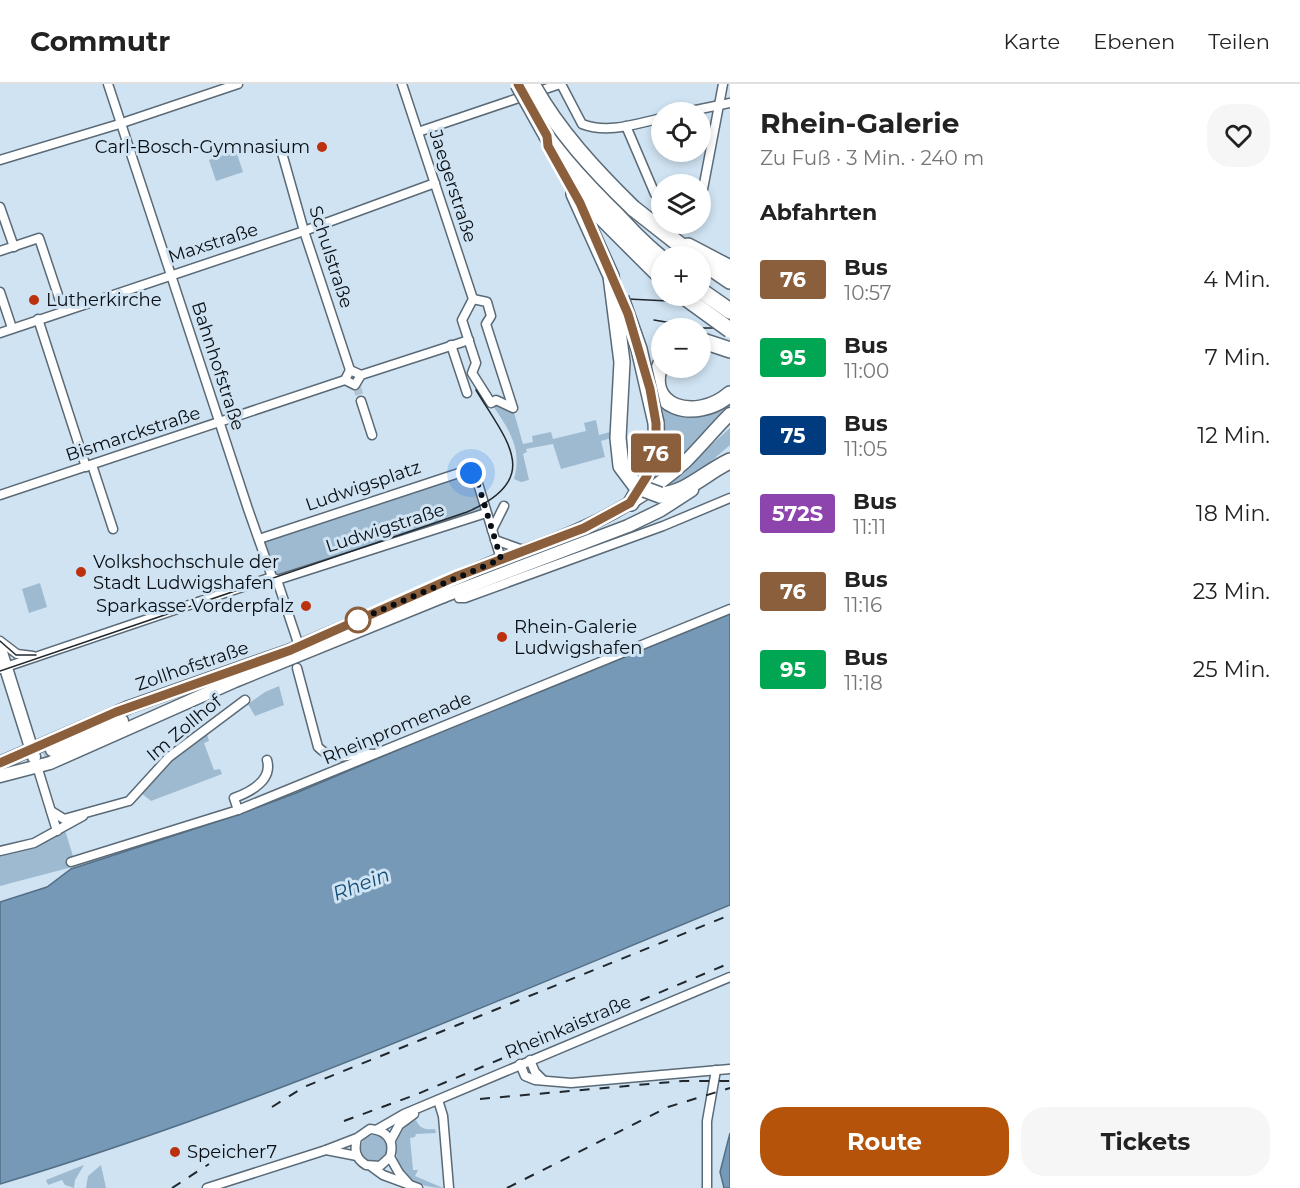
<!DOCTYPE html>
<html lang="de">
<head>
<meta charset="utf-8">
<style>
	:root { --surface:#fff; --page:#f6f6f6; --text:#222; --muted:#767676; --line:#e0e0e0; --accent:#b45309 }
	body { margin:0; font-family:Montserrat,sans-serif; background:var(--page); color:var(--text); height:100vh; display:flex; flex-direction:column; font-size:22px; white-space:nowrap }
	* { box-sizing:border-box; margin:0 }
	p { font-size:20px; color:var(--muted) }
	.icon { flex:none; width:33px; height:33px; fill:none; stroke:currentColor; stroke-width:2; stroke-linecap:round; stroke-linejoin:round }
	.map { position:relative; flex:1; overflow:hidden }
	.sheet { display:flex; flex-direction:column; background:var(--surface); width:570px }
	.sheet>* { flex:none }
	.badge { padding:0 12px; border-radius:4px; font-size:21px; line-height:39px }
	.controls { position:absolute; left:651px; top:18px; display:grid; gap:12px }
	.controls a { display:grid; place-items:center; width:60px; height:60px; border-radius:50%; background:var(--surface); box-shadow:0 3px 9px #0003; font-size:30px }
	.you { position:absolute; width:30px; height:30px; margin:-15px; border:4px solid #fff; border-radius:50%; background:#1a73e8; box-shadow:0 0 0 9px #1a73e833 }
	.map>.badge { position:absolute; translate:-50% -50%; box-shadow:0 0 0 3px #fff }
	h2 { padding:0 30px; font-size:22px; line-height:54px }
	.round { display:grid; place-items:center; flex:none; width:63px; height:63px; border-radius:24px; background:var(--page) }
	.headline { display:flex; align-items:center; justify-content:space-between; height:102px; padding:0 30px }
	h1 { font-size:28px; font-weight:700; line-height:45px }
	.primary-button { display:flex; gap:12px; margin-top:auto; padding:12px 30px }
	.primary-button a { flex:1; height:69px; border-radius:24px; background:var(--accent); color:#fff; font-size:24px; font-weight:700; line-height:69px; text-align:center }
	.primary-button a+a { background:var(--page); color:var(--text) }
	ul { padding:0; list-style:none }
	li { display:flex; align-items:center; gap:18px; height:78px; padding:0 30px }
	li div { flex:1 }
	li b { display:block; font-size:22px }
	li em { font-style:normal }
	li .badge { min-width:66px; font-weight:700; text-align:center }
	header { display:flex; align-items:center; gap:36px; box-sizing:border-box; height:84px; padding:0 30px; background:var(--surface); border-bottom:2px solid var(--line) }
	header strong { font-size:28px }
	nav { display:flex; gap:33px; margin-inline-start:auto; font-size:21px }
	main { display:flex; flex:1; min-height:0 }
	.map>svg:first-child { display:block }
	.green { fill:#9ebad1 }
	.water { fill:#7599b7; stroke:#546f86; stroke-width:1.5 }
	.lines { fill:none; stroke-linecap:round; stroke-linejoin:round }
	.street-tunnel { stroke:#b2c3d1; stroke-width:8; stroke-dasharray:8 4; stroke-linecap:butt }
	.secondary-tunnel { stroke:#b2c3d1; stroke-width:12; stroke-dasharray:12 6; stroke-linecap:butt }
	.street-casing { stroke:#5a6a77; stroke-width:11 }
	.secondary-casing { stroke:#5a6a77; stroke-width:15 }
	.primary-casing { stroke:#5a6a77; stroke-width:15 }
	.highway-casing { stroke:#5a6a77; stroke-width:18 }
	.street { stroke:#fff; stroke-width:8 }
	.secondary { stroke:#fff; stroke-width:12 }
	.primary { stroke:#fff; stroke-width:12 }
	.highway { stroke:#fff; stroke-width:15 }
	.tram { stroke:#20272d; stroke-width:1.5 }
	.rail { stroke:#20272d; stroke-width:2; stroke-dasharray:10 10; stroke-linecap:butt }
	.highway-bridge-casing { stroke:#5a6a77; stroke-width:18; stroke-linecap:butt }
	.highway-bridge { stroke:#fff; stroke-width:15 }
	.line-casing { stroke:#fff; stroke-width:14 }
	.line { stroke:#8b5e3c; stroke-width:9 }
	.walk { stroke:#080e13; stroke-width:6; stroke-dasharray:0 10.8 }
	.poi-dot { fill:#bb310d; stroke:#d0e3f2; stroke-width:2 }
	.stop-dot { fill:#fff; stroke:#8b5e3c; stroke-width:3 }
	.labels { text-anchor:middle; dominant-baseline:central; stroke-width:6; stroke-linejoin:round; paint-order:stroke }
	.poi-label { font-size:18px; fill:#080e13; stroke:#d0e3f2; text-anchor:start }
	.street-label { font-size:18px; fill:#080e13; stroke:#d0e3f2 }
	.water-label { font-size:20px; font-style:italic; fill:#124d76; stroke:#d0e3f2 }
</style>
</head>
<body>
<header>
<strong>Commutr</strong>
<nav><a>Karte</a><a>Ebenen</a><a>Teilen</a></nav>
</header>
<main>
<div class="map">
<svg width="730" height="1104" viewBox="0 0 730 1104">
	<rect width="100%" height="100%" fill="#d0e3f2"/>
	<g class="green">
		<polygon points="236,67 243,88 216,97 209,76"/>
		<polygon points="657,313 664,320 730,314 730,322 690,367 647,401"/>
		<path d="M496 317 513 325 523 360 533 358 532 352 551 348 553 355 586 347 584 339 596 336 599 351 610 348 611 354 601 357 605 373 561 385 553 360 526 365 527 368 523 370 529 396 521 398 514 395C523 364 508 344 491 319Z"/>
		<polygon points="730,344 730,361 683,401 667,401"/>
		<polygon points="471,389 486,429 277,496 259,456"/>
		<polygon points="40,499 47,523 29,529 22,505"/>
		<polygon points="279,602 284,621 255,632 248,620 265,608"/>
		<polygon points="207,650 209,657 204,659 214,686 220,685 222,690 151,717 141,709 171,677"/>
		<polygon points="65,746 76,782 0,802 0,770 29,764"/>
		<path d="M416 1036C420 1045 425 1046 435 1045L436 1049 416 1050 415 1053 410 1054 413 1086H418L415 1092 443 1104C417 1104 395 1090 396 1064 397 1048 402 1043 416 1036Z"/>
		<circle cx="374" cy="1064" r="13"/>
		<polygon points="84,1081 75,1096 74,1104 65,1101 62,1096 48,1101 46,1096"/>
		<polygon points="101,1081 106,1104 86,1104 88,1092"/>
	</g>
	<g class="water">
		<path d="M730 529V821C489 920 250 1025 0 1100V818L47 803 71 785 240 730 296 709 575 591Z"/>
		<polygon points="730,1049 730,1104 724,1104 720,1088"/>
	</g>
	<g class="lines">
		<polyline class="street-tunnel" points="357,303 361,317"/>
		<polyline class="secondary-tunnel" points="11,686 52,666"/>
		<g class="street-casing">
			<g id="street">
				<polyline points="108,0 248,425 272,493 277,496 300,565"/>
				<polyline points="402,0 473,215"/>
				<path d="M561 0 582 40C608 50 635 40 662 34"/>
				<polyline points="686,28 730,19"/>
				<polyline points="626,42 655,110 662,118"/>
				<polyline points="418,48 560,0"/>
				<polyline points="282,69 304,147 350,286"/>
				<polyline points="0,76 116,41 238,0"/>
				<polyline points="703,105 723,0"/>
				<polyline points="0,123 14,163"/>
				<polyline points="0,167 39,154 63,226"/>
				<polyline points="0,208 12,244"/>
				<polygon points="473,215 487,218 491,232 486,240 513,324 496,316 491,319 472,289 476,279 462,236"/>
				<polyline points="38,235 86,383"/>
				<polyline points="0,249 304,147 435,99"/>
				<polyline points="451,261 467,309"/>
				<polyline points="361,291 355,301 345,296 350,286 361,291 469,256"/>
				<polyline points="361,317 372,351"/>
				<polyline points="92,381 113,445"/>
				<polyline points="0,411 345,296"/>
				<polyline points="492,446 504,422"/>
				<polyline points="259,455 465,387 476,393 501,475 498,479"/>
				<polyline points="495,456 523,466"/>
				<polyline points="277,496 486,429"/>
				<polyline points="459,514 465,514 663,442 730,414"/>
				<polyline points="0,557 17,570 33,572"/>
				<path d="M297 584 318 663C337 682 352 667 374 670"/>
				<polyline points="0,585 272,493"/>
				<polyline points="37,682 57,747"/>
				<path d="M238 726 234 714C250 708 273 697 267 676"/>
				<polyline points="51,727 64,735 129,717 169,673 245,616"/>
				<polyline points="0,767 34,759 83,732"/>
				<polyline points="71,778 238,726 730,525"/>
				<polyline points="530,976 535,988 543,996"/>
				<polyline points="520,980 525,992 535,996 571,999 730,985"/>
				<polyline points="438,1016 443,1032 449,1104"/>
				<polyline points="378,1045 404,1030 730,893"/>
				<polyline points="391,1056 399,1041 414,1030"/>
				<polyline points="326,1066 357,1072"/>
				<polyline points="390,1073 399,1089 408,1099"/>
				<polyline points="372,1083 383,1091 418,1104"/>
				<path d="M207 1104 326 1066 357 1054 370 1045C387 1046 395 1057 390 1073L380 1082 366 1081C355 1074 354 1066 357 1054"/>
				<polyline points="707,1104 707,1037 716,986"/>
			</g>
		</g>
		<g class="secondary-casing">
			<g id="secondary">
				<polyline points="0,565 34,673"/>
				<polyline points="52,666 122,637"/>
				<polyline points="0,679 129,623 291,566 501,475"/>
				<polyline points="0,692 50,679 235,597 444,512"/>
			</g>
		</g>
		<g class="primary-casing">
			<g id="primary">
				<path d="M501 475C568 453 633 426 686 377 701 362 715 345 730 330"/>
				<polyline points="444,512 628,442 661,426 692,406"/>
			</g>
		</g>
		<g class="highway-casing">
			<g id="highway">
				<polyline points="547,52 597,129 662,194"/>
				<path d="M563 55C589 100 622 142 662 175"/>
				<polyline points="574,110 611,192"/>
				<polyline points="633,124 694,172"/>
				<polyline points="688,162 730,184"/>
				<polyline points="708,182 730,197"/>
				<polyline points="700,256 730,266"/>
				<path d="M662 277C641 323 695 340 730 310"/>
				<path d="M660 411C686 410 706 388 730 377"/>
				<path d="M631 419C648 390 658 374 656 339"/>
			</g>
		</g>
		<use href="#street" class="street"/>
		<use href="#secondary" class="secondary"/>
		<use href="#primary" class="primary"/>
		<use href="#highway" class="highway"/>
		<g class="tram">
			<polyline points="628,215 730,220"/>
			<polyline points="654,236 701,244 730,244"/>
			<polyline points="0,557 16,571 36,571"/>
			<path d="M0 587 467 428C545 395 506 356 476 306"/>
		</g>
		<g class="rail">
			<polyline points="480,1015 683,997 730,997"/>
			<polyline points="272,1023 304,1003 730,831"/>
			<polyline points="344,1037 415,1011 730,879"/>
			<polyline points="172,1104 209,1080"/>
			<polyline points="507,1104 668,1023 730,1004"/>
		</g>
		<g class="highway-bridge-casing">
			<g id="highway-bridge">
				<polyline points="518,0 547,52"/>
				<path d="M532 0C557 46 595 87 633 124"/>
				<polyline points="611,192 622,278 618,354 621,382 636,402 660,411"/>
				<polyline points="700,206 730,227"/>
				<polyline points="683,212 730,246"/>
				<polyline points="621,214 639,265 656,339"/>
			</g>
		</g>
		<use href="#highway-bridge" class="highway-bridge"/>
	</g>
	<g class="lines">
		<g class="line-casing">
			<polyline id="line" points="0,679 116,628 291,566 455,493 584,444 630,419 647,392 656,369 656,339 650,305 628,230 580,119 548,62 547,52 518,0"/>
		</g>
		<use href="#line" class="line"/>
		<polyline class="walk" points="358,536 351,539 501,475 476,393 471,389"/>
	</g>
	<g class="poi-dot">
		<circle cx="322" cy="63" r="6"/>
		<circle cx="34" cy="216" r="6"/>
		<circle cx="81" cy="488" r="6"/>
		<circle cx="306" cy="522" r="6"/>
		<circle cx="502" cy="553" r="6"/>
		<circle cx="175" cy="1068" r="6"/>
	</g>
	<circle class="stop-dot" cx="358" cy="536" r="12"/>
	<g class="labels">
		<g class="poi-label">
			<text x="310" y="63" text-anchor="end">Carl-Bosch-Gymnasium</text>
			<text x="46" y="216">Lutherkirche</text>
			<text x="93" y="478">Volkshochschule der<tspan x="93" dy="21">Stadt Ludwigshafen</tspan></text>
			<text x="294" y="522" text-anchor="end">Sparkasse Vorderpfalz</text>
			<text x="514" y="543">Rhein-Galerie<tspan x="514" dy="21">Ludwigshafen</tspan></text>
			<text x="187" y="1068">Speicher7</text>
		</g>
		<g class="street-label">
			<text transform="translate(453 102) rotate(72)">Jaegerstraße</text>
			<text transform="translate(213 159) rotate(-18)">Maxstraße</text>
			<text transform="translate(331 173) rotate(72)">Schulstraße</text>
			<text transform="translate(218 282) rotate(72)">Bahnhofstraße</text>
			<text transform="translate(133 350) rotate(-18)">Bismarckstraße</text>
			<text transform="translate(363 402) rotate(-19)">Ludwigsplatz</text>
			<text transform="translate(385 444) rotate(-18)">Ludwigstraße</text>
			<text transform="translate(192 582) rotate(-19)">Zollhofstraße</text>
			<text transform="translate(184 644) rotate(-40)">Im Zollhof</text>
			<text transform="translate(397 644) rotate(-23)">Rheinpromenade</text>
			<text transform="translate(568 943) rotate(-23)">Rheinkaistraße</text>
		</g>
		<g class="water-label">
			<text transform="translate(361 800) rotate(-21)">Rhein</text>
		</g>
	</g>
</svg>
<div class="controls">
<a><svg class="icon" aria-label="locate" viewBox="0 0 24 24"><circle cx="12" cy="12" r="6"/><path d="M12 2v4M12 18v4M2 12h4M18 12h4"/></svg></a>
<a><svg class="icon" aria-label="layers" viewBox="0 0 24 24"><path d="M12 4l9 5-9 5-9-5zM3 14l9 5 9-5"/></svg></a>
<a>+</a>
<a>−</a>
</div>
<div class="you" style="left:471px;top:389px"></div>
<b class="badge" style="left:656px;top:369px;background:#8b5e3c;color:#fff">76</b>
</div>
<section class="sheet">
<div class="headline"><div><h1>Rhein-Galerie</h1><p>Zu Fuß · 3 Min. · 240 m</p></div><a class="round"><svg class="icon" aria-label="heart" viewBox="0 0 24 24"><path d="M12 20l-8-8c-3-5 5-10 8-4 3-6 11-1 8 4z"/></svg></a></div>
<h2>Abfahrten</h2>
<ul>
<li><span class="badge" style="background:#8b5e3c;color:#fff">76</span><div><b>Bus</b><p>10:57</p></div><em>4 Min.</em></li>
<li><span class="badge" style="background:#00a651;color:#fff">95</span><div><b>Bus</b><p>11:00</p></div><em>7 Min.</em></li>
<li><span class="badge" style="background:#003b80;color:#fff">75</span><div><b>Bus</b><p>11:05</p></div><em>12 Min.</em></li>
<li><span class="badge" style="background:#8e44ad;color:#fff">572S</span><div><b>Bus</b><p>11:11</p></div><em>18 Min.</em></li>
<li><span class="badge" style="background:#8b5e3c;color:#fff">76</span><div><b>Bus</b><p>11:16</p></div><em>23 Min.</em></li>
<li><span class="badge" style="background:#00a651;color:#fff">95</span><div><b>Bus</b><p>11:18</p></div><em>25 Min.</em></li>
</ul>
<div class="primary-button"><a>Route</a><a>Tickets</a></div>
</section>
</main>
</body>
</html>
